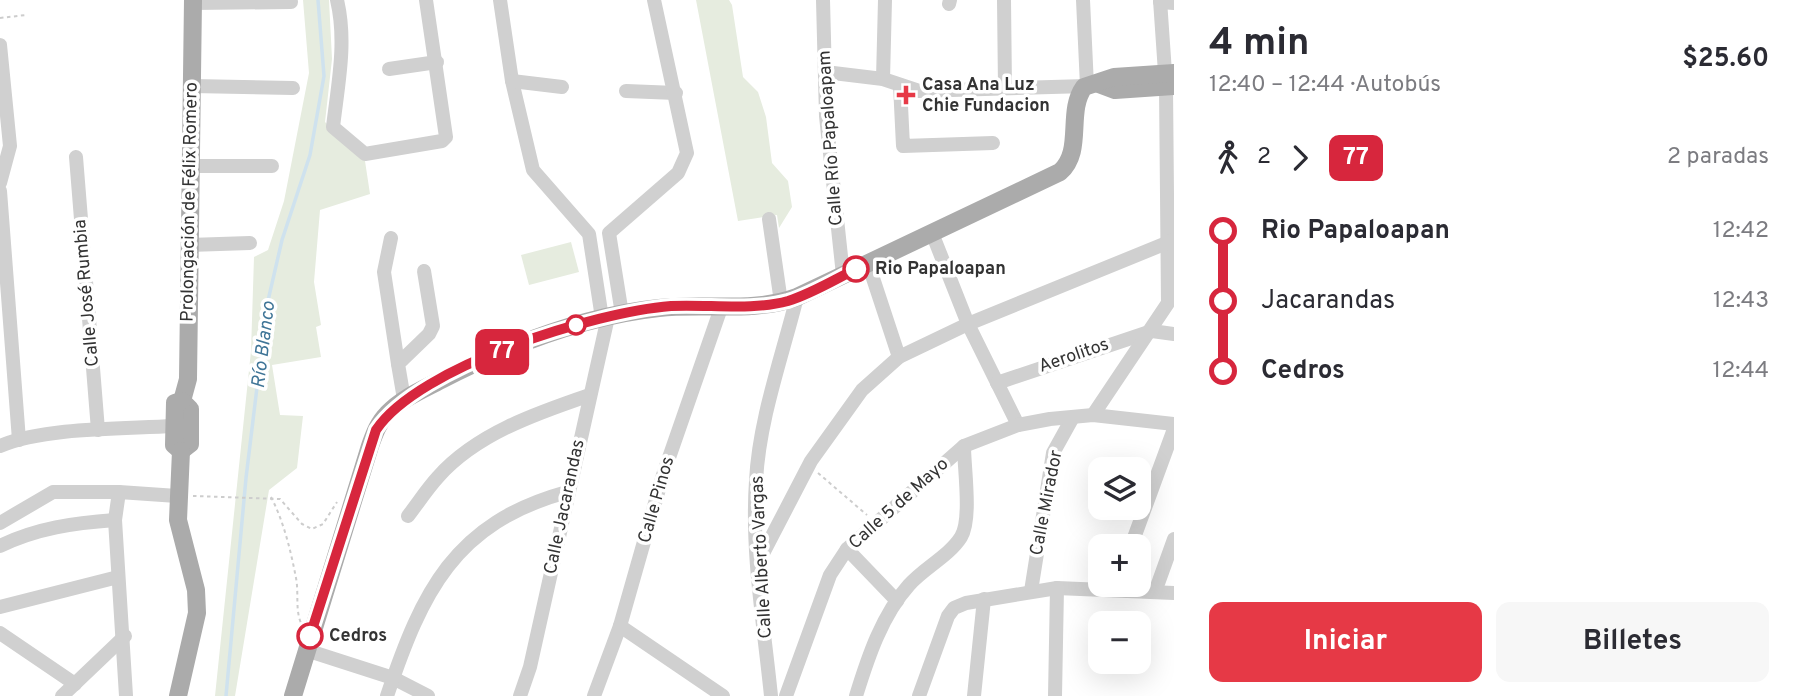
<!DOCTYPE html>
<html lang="es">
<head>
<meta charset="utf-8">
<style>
	:root { --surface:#fff; --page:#f7f7f7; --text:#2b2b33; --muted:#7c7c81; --accent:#e63946 }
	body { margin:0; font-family:Overpass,sans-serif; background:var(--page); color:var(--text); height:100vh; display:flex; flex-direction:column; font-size:26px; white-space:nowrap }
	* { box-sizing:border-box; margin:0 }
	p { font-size:23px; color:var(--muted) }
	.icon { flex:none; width:38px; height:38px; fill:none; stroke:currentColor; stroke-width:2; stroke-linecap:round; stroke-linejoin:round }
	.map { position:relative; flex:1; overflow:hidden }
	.details { display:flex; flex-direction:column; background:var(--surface); width:630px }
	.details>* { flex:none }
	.badge { padding:0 14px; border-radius:10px; font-size:24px; line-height:46px }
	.fabs { position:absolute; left:1088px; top:457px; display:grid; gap:14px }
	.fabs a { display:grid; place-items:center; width:63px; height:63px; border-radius:14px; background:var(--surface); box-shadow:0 7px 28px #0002; font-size:35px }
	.map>.badge { position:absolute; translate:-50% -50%; box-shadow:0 0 0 4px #fff }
	.legs { display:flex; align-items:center; gap:10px; height:77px; padding:0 35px; font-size:23px }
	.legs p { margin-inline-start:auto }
	.headline { display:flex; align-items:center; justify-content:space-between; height:119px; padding:0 35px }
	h1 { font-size:38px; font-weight:700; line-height:52px }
	.action { display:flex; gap:14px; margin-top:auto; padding:14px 35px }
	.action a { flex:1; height:80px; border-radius:14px; background:var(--accent); color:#fff; font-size:28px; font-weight:700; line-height:80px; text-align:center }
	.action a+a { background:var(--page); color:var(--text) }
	ul { padding:0 35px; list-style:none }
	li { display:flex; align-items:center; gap:24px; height:70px; font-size:26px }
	li i { display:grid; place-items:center; width:10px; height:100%; margin:0 9px; background:currentColor }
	li i::after { content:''; width:18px; height:18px; margin:-9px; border:5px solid; border-radius:50%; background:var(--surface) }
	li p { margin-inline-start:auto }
	li:first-child i { background:linear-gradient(#0000 50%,currentColor 0) }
	li:last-child i { background:linear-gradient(currentColor 50%,#0000 0) }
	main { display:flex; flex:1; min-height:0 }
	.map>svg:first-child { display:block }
	.green { fill:#e6ecdf }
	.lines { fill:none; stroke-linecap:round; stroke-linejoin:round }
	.stream { stroke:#cfe2ee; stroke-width:3.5 }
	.path { stroke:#cdcdcd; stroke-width:2; stroke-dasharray:3.5 3.5; stroke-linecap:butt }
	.minor { stroke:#d0d0d0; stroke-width:14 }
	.major { stroke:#ababab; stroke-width:18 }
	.line-1-casing { stroke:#fff; stroke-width:16 }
	.line-1 { stroke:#d7263d; stroke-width:10 }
	.poi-dot { fill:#e63946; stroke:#fff; stroke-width:2.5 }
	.stop-1-dot { fill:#fff; stroke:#d7263d; stroke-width:3.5 }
	.labels { text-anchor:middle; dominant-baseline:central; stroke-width:7; stroke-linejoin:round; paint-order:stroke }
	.poi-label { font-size:18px; font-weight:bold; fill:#333; stroke:#fff; text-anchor:start }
	.street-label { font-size:18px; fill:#333; stroke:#fff }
	.stop-label { font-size:18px; font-weight:bold; fill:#333; stroke:#fff; text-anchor:start }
	.water-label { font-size:19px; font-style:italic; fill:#3f7597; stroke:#fff }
</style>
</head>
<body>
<main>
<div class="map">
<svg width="1174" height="696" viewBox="0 0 1174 696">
	<rect width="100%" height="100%" fill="#fff"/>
	<g class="green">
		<polygon points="303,0 329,0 332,59 325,122 365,161 370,194 320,210 314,282 321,325 316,327 321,357 272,365 280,415 303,416 297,468 269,490 235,696 215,696 251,351 254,257 268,250 284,201 309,73"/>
		<polygon points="696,0 729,0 732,5 743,77 758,92 766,117 772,163 788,181 792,207 779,228 777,215 738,221"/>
		<polygon points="571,242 579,272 529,285 521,255"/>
	</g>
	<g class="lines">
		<polyline class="stream" points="226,696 246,478 267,305 282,240 310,155 324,76 318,0"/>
		<g class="path">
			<polyline points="0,18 26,15"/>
			<polyline points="818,473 867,515"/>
			<polyline points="193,496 280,499 302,524 312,529 323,524 337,502"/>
			<path d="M271 497C284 522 291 552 296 578 299 593 295 609 301 623"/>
		</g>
		<g class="minor">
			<path d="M337 0C347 42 338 84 333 127L365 154 442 141 446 137 426 0"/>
			<polyline points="500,0 512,81 533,170 589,234 602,318"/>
			<polyline points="823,0 826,116 843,275"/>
			<polyline points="1004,0 1005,88"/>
			<polyline points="1160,2 1174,3"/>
			<polyline points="193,3 291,2"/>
			<polyline points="949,4 950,0"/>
			<polyline points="0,45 10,146 0,183"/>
			<polyline points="389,69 437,62"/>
			<polyline points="825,72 883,79 919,91 1087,86 1083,0"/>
			<polyline points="883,79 885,0"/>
			<polyline points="512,81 562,87"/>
			<polyline points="900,85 903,146 993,143"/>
			<polyline points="192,86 293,88"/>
			<polyline points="626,91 676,93"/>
			<polyline points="76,157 98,430"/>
			<polyline points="191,166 272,166"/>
			<polyline points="0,191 19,440"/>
			<polyline points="769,219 781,302"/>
			<polyline points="932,233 968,324 1018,425"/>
			<polyline points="391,238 384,272 398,364"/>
			<polyline points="189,245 250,243"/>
			<polyline points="868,263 899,357"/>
			<polyline points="622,314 609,233 678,173 687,153 654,0"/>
			<polyline points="997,383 1152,331 1174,334"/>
			<polyline points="404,399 398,364 429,334 433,326 424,271"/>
			<polyline points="1093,415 1168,303 1166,87 1160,0"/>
			<path d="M0 446C45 427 123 429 173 426"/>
			<polyline points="119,492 115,520 126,696"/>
			<path d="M408 516C418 503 427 489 438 477 476 434 537 413 590 395"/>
			<polyline points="0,523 53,492 119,492 177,496"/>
			<path d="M0 546C37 528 74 523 115 520"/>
			<polyline points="1131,546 1174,429"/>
			<polyline points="847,549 897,601"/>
			<polyline points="758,563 811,461 862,390 899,357 968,324 1174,240"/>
			<polyline points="1031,591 1053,453 1073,417"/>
			<polyline points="1155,592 1174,539"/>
			<polyline points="0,607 118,577"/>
			<polyline points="620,626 723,696"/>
			<polyline points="0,633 75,684"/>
			<polyline points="306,650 393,678 428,696"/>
			<polyline points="62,696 125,636"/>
			<path d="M387 696C422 592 454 523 567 492"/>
			<polyline points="520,696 530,667 608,317"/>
			<polyline points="594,696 620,626 663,475 722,305"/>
			<path d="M771 696C764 626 751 552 756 481 759 420 782 357 797 297"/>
			<polyline points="786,696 830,575 847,549 964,446 1018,425 1050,419 1093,415 1174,424"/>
			<path d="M856 696C868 657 882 615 909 585 924 568 949 556 961 537 972 519 964 468 964 446"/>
			<polyline points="919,696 948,616 954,608 966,603 1057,588 1174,593"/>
			<polyline points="974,696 984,599"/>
			<polyline points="1055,696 1057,588"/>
		</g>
		<g class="major">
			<polyline points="1099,84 1115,90 1174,86"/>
			<polyline points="182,401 188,379 193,0"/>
			<polyline points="181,451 190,444 190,409 182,401"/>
			<polyline points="181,451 174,445 175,403 182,401"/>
			<polyline points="178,696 197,613 196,590 178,520 181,451"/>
			<path d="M293 696 370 446C374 435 378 423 387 414 402 398 422 390 441 380 509 345 583 316 659 308 703 303 755 313 797 297L1060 172C1084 151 1066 112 1084 87L1114 77 1174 73"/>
		</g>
	</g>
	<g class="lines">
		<g class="line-1-casing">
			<path id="line-1" d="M310 636 376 430C419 366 595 312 671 306 708 304 752 311 788 301 811 294 834 280 856 269"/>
		</g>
		<use href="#line-1" class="line-1"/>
	</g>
	<path class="poi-dot" d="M902.5 84.5h7v7h7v7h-7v7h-7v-7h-7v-7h7z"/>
	<g class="stop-1-dot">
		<circle cx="856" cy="269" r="12"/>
		<circle cx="576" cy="325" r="9"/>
		<circle cx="310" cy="636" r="12"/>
	</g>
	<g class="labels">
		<g class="poi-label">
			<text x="922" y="85">Casa Ana Luz<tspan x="922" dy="21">Chie Fundacion</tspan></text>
		</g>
		<g class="street-label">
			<text transform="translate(831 138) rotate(-94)">Calle Río Papaloapam</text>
			<text transform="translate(190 202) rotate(-89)">Prolongación de Félix Romero</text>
			<text transform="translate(87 293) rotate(-95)">Calle José Rumbia</text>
			<text transform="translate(1074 356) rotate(-19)">Aerolitos</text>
			<text transform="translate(657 500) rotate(-74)">Calle Pinos</text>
			<text transform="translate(1047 503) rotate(-79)">Calle Mirador</text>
			<text transform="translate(899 504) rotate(-42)">Calle 5 de Mayo</text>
			<text transform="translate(565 507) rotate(-78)">Calle Jacarandas</text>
			<text transform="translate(762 557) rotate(-93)">Calle Alberto Vargas</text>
		</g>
		<g class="stop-label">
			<text x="875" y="269">Rio Papaloapan</text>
			<text x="329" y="636">Cedros</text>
		</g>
		<g class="water-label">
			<text transform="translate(264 345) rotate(-83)">Río Blanco</text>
		</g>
	</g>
</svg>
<div class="fabs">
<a><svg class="icon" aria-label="layers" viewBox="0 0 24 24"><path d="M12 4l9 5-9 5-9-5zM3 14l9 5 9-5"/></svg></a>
<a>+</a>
<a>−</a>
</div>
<b class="badge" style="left:502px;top:352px;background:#d7263d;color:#fff">77</b>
</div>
<section class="details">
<div class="headline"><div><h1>4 min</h1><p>12:40 – 12:44 · Autobús</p></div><b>$25.60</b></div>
<div class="legs"><svg class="icon" aria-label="walk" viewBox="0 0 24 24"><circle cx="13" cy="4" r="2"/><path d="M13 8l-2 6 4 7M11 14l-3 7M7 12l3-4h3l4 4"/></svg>2<svg class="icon" aria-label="forward" viewBox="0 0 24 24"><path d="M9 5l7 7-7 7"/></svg><b class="badge" style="background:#d7263d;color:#fff">77</b><p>2 paradas</p></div>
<ul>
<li><i style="color:#d7263d"></i><b>Rio Papaloapan</b><p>12:42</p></li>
<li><i style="color:#d7263d"></i><span>Jacarandas</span><p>12:43</p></li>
<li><i style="color:#d7263d"></i><b>Cedros</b><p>12:44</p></li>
</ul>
<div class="action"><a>Iniciar</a><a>Billetes</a></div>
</section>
</main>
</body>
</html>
